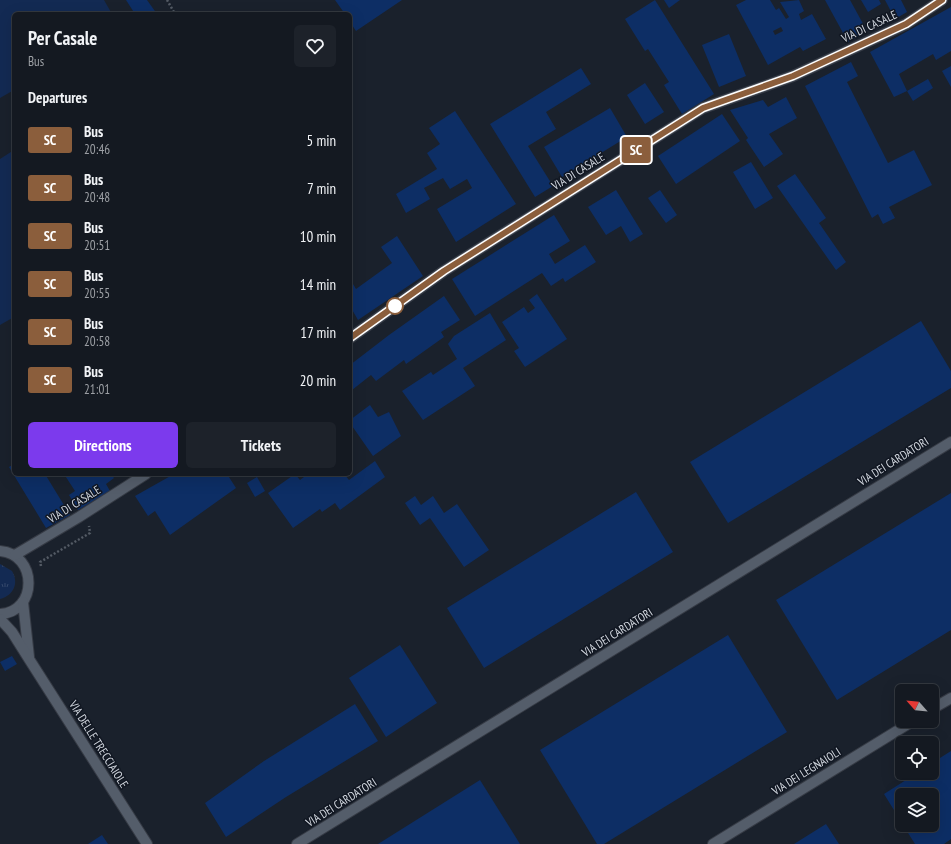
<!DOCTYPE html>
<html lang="en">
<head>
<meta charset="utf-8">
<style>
	:root { --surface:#141921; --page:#1d222a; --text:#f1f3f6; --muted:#9da0a5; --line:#33383f; --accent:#7c3aed }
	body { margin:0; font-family:"PT Sans Narrow",sans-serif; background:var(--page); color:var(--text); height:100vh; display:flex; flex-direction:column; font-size:15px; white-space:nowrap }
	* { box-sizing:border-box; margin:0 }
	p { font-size:13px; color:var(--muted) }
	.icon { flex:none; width:22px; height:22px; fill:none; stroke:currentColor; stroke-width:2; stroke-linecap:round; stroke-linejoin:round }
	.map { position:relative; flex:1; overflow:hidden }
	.panel { position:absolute; left:12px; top:12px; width:340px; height:464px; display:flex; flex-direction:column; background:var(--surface); border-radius:6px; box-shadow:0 4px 16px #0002,0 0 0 1px var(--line) }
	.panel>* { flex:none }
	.badge { padding:0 8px; border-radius:3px; font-size:14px; line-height:26px }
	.needle { width:26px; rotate:297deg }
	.buttons { position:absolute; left:895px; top:684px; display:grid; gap:8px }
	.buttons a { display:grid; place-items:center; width:44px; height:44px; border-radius:6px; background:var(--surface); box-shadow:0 4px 16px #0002,0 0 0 1px var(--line); font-size:20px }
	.map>.badge { position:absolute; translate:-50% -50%; box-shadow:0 0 0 2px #fff }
	h2 { padding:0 16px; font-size:15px; line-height:36px }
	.round { display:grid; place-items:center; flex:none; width:42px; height:42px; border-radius:6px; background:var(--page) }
	.overview { display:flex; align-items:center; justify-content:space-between; height:68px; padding:0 16px }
	h1 { font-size:19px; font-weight:600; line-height:30px }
	.action { display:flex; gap:8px; margin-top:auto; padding:8px 16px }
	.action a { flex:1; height:46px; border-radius:6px; background:var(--accent); color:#fff; font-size:16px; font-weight:600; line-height:46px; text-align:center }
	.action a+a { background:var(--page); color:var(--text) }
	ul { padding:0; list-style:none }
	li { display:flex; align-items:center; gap:12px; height:48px; padding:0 16px }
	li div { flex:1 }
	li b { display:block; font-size:15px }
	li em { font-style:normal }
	li .badge { min-width:44px; font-weight:700; text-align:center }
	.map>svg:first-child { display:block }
	.grass { fill:url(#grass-tufts) }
	.pitch { fill:#132a53 }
	.building { fill:#0d2e65; fill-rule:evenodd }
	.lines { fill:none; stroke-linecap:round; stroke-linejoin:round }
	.minor-casing { stroke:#363b45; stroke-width:12 }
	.path { stroke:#545b65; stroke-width:2.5; stroke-dasharray:2 2; stroke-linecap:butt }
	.minor { stroke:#545d6a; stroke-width:10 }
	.line-casing { stroke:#fff; stroke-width:9 }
	.line { stroke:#8b5e3c; stroke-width:6 }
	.stop-dot { fill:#fff; stroke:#8b5e3c; stroke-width:2 }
	.labels { text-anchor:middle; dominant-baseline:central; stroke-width:3; stroke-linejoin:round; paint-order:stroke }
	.street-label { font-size:12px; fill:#d2d7df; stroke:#111722 }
</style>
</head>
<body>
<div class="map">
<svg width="951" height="844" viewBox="0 0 951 844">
	<defs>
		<pattern id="grass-tufts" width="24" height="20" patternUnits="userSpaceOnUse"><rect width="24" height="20" fill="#132a53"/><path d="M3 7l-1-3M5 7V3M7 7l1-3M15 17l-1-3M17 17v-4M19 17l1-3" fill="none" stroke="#34486b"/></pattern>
	</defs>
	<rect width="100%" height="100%" fill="#1a212c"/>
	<path class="grass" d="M0 564 12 571C19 583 14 595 0 599Z"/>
	<g class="pitch">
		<polygon points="0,0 104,0 112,14 14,14 14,90 0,98"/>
		<polygon points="14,150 14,317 0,325 0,159"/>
	</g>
	<g class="building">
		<polygon points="126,0 147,0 157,14 135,14"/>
		<polygon points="335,0 402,0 356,31 350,22 350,14 345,14"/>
		<polygon points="655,0 714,94 682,114 664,85 669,82 648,49 645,51 625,19"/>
		<polygon points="664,0 680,0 669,8"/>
		<path d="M746 0H770L776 10 779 8 786 19 789 17 780 2 799 0 804 11 799 14 801 20 812 14 826 39 803 51 800 47 768 65 736 5ZM781 27 783 31 775 35 773 31Z"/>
		<polygon points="825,0 850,0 867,31 848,42"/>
		<polygon points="861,0 879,0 881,4 868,12"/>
		<polygon points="885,0 901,0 907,12 895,19"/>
		<polygon points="951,7 951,51 936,60 933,54 899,74 907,91 894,97 870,52"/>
		<polygon points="729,34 746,76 719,87 702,45"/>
		<polygon points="851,62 858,76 847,82 888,163 914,150 932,185 889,207 895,218 883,224 878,214 872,218 805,86"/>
		<polygon points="951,66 951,87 942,71"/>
		<polygon points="581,68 591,84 546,112 556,129 528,146 553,186 535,197 490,124"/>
		<polygon points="928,79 933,88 913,101 907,91"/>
		<polygon points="645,83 664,112 645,124 627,95"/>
		<polygon points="786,97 797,118 769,134 783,154 764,167 746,140 748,138 730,110 763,100 768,107"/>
		<polygon points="610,108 627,137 562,177 544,147"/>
		<polygon points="455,111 516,204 456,242 437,209 472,188 467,179 450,189 443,178 424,188 430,199 406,213 396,194 437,169 427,153 440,144 429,128"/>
		<polygon points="722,114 740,141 676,184 658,156"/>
		<polygon points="751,162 773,198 755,209 733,172"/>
		<polygon points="795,174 826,218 819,223 846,262 836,270 777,186"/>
		<polygon points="616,190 643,234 630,242 621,226 606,235 588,207"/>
		<polygon points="660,190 677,215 666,223 648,198"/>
		<polygon points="554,215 570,241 549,254 555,264 585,245 596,262 565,282 563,278 551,286 542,273 475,316 452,279"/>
		<polygon points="397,236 423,276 358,320 350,306 350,279 356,289 392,263 381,247"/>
		<polygon points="537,294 567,339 525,367 514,351 519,348 502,322 524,307 528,313 535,308 529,300"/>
		<polygon points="444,296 460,320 441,332 444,337 406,364 404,360 376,381 371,375 352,390 350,388 350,365 389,335"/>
		<polygon points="490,313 506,340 463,368 475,386 423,420 402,391 431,372 433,375 457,359 448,344 454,336"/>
		<polygon points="921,321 951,371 951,388 728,523 690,462"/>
		<polygon points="370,405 378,417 389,412 401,436 373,456 350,423 350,420"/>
		<polygon points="375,461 385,477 340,510 335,503 322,512 320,509 293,528 268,493 295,474 300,480 308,474 344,474 349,480"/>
		<polygon points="14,464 14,474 45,474 70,515 46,528 9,467"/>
		<polygon points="64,474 111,474 114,478 106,484 110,491 78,510 69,495 75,491"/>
		<polygon points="174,474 227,474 236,488 170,535 155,511 148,516 135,496"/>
		<polygon points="257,477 265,491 255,497 247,483"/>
		<polygon points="636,492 673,552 484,668 447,608"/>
		<polygon points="951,493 951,630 837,700 776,600"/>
		<polygon points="415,496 421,505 433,496 444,513 457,504 489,550 464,567 430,518 420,525 405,503"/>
		<polygon points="728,635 787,732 604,844 597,844 540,750"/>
		<polygon points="400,645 437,703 386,737 349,678"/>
		<polygon points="12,656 17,664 5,671 0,662"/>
		<polygon points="355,704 378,741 286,797 226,837 205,803 264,761"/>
		<polygon points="951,751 951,839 944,844 915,844 903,825 932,825 932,795 902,795 902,823 884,794 917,773 932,773 932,763"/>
		<polygon points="480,780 520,844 378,844"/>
		<polygon points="826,824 839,844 794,844"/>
		<polygon points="102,835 108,844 88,844"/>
	</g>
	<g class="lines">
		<g class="minor-casing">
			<g id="minor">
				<polyline points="350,338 444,271 703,108 793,76 906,24 942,0"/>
				<path d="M0 551C38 554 38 612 0 614"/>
				<polyline points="15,555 79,517 146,474"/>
				<polyline points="23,602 29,657"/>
				<polyline points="0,619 12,632 29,659 147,844"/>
				<polyline points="932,709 951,698"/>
				<polyline points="297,844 951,442"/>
				<polyline points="713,844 913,721"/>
			</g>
		</g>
		<g class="path">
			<polyline points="167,0 175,14"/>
			<polyline points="41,566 40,562 90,533 89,526"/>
		</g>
		<use href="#minor" class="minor"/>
	</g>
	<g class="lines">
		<g class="line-casing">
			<polyline id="line" points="350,338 444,271 703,108 793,76 906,24 942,0"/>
		</g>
		<use href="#line" class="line"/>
	</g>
	<circle class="stop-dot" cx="395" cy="306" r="8"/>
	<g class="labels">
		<g class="street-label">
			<text transform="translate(869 26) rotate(-25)">VIA DI CASALE</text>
			<text transform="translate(578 171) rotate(-32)">VIA DI CASALE</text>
			<text transform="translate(893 461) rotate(-32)">VIA DEI CARDATORI</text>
			<text transform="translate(74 504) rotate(-32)">VIA DI CASALE</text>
			<text transform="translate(617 632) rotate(-32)">VIA DEI CARDATORI</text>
			<text transform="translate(99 744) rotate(58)">VIA DELLE TRECCIAIOLE</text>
			<text transform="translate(806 771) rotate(-32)">VIA DEI LEGNAIOLI</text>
			<text transform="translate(341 802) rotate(-32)">VIA DEI CARDATORI</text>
		</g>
	</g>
</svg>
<div class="buttons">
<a><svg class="needle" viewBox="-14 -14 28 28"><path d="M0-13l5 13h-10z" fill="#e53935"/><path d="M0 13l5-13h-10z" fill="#9da0a5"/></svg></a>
<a><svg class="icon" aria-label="locate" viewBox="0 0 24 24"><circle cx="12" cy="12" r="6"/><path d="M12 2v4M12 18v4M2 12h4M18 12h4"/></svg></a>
<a><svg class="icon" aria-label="layers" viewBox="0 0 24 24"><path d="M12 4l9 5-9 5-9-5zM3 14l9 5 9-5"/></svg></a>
</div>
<b class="badge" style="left:636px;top:150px;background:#8b5e3c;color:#fff">SC</b>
<section class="panel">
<div class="overview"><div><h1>Per Casale</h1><p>Bus</p></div><a class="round"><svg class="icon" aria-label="heart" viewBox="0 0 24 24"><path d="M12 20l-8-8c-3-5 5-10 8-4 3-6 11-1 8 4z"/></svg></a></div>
<h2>Departures</h2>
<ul>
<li><span class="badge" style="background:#8b5e3c;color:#fff">SC</span><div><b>Bus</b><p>20:46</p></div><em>5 min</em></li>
<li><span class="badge" style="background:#8b5e3c;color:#fff">SC</span><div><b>Bus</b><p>20:48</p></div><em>7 min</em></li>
<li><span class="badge" style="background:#8b5e3c;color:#fff">SC</span><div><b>Bus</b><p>20:51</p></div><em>10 min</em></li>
<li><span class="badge" style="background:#8b5e3c;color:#fff">SC</span><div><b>Bus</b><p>20:55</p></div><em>14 min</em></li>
<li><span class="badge" style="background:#8b5e3c;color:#fff">SC</span><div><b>Bus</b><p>20:58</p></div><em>17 min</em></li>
<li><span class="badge" style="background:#8b5e3c;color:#fff">SC</span><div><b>Bus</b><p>21:01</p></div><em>20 min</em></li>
</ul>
<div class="action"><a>Directions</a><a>Tickets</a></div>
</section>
</div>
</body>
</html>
